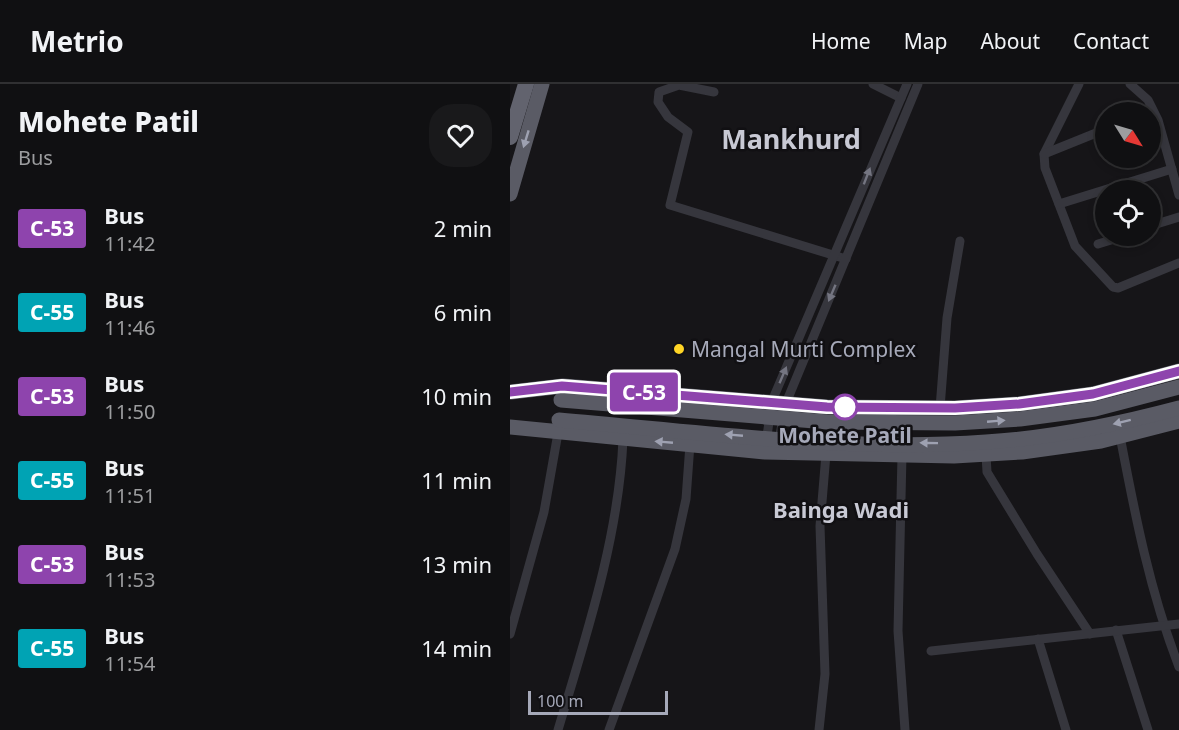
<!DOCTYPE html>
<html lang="en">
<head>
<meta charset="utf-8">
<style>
	:root { --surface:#101012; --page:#19191b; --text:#f1f3f6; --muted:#9c9d9f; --line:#303032 }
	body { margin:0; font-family:"Noto Sans",sans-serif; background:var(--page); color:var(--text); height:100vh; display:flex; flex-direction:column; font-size:22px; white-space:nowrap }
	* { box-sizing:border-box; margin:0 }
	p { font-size:20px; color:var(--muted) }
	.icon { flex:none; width:33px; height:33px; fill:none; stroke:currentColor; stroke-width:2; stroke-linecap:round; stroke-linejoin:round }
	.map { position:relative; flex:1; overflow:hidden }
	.sheet { display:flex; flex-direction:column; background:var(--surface); width:510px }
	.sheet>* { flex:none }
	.badge { padding:0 12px; border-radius:4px; font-size:21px; line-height:39px }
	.needle { width:39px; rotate:127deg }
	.fabs { position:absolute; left:585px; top:18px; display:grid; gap:12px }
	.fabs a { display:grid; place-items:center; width:66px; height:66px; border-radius:50%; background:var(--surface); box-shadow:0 3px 9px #0003,0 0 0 2px var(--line); font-size:30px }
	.scale { position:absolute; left:18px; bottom:15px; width:140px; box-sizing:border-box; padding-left:6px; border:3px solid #a6a9b9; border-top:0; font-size:16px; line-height:21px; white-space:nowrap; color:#a6a9b9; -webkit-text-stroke:4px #111013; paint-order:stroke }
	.map>.badge { position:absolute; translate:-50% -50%; box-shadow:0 0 0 3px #fff }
	.round { display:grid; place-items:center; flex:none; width:63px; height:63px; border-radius:24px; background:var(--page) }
	.headline { display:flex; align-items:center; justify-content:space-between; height:102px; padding:0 18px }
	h1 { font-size:28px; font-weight:800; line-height:45px }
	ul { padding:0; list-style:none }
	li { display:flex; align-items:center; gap:18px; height:84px; padding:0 18px }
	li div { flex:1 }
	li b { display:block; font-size:22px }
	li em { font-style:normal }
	li .badge { min-width:66px; font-weight:700; text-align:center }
	header { display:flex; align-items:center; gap:36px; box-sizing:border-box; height:84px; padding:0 30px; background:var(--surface); border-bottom:2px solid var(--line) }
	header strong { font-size:28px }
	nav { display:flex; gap:33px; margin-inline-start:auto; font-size:21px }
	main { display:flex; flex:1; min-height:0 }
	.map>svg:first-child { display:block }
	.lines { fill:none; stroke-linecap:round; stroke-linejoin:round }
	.minor { stroke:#36363d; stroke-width:9 }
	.trunk { stroke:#5a5b65; stroke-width:15 }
	.motorway { stroke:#62636e; stroke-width:16 }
	.trunk-bridge { stroke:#5a5b65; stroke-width:15 }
	.oneway { fill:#9ea1b1 }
	.oneway2 { fill:#747581 }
	.line-casing { stroke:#fff; stroke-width:14 }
	.line { stroke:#8e44ad; stroke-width:9 }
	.poi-dot { fill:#ffd526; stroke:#111013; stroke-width:2 }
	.stop-dot { fill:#fff; stroke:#8e44ad; stroke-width:3 }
	.labels { text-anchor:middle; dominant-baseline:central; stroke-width:5; stroke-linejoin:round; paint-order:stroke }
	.poi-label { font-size:21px; fill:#a6a9b9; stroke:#111013; text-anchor:start }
	.stop-label { font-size:21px; font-weight:bold; fill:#a6a9b9; stroke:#111013 }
	.neighbourhood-label { font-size:22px; font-weight:bold; fill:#c8c9d4; stroke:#111013 }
	.district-label { font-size:27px; font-weight:bold; fill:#c8c9d4; stroke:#111013 }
</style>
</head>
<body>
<header>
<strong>Metrio</strong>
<nav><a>Home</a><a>Map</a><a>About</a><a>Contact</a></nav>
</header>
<main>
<section class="sheet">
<div class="headline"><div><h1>Mohete Patil</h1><p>Bus</p></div><a class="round"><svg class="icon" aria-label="heart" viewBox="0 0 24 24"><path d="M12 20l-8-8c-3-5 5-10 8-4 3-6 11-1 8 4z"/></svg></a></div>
<ul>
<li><span class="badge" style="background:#8e44ad;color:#fff">C-53</span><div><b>Bus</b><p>11:42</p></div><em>2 min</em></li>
<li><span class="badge" style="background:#00a3b4;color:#fff">C-55</span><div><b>Bus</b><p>11:46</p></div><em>6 min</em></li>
<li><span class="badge" style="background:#8e44ad;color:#fff">C-53</span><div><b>Bus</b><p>11:50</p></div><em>10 min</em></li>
<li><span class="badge" style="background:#00a3b4;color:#fff">C-55</span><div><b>Bus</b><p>11:51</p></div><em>11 min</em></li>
<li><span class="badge" style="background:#8e44ad;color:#fff">C-53</span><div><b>Bus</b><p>11:53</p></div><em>13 min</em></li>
<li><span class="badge" style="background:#00a3b4;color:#fff">C-55</span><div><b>Bus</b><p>11:54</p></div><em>14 min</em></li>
</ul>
</section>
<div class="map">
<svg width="669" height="646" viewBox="0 0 669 646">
	<rect width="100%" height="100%" fill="#161518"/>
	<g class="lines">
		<g class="minor">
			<polyline points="363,0 391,14"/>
			<polyline points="569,0 534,70 535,84 565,162 603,203 608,204 669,179"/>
			<polyline points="620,0 638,16 648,36 669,111"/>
			<polyline points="204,8 169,1 149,8 148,18 158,33 178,48 160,121 336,175"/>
			<polyline points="534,70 596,45"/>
			<polyline points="549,120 662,85"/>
			<polyline points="640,142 669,133"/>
			<polyline points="588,160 614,152"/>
			<polyline points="430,324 437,234 450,157"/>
			<path d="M610 352C625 431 640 508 669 583"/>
			<polyline points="256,359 262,317 397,0"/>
			<polyline points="268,361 276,319 408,0"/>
			<polyline points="392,371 388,547 395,646"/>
			<polyline points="476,371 477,388 527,470 580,550"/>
			<polyline points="606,546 638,646"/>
			<polyline points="0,550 34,428 48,349"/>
			<polyline points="528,555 556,646"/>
			<polyline points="421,567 669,540"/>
			<path d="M48 646C76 552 109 453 113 355"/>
			<polyline points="99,646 165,465 176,415 180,360"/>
			<polyline points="309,646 315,590 310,442 316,370"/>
		</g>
		<g class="trunk">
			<polyline points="0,110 32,0"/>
			<polyline points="1,308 53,302 317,323 445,324 509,320 583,310 669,287"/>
			<polyline points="0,343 255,368 444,372 512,368 591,357 669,337"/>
		</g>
		<polyline class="motorway" points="0,53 16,0"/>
		<g class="trunk-bridge">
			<polyline points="51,316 317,338 445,339 510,335 585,325 669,303"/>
			<path d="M49 336C190 348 335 368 476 358 542 354 605 341 669 324"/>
		</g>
	</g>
	<defs><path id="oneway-solid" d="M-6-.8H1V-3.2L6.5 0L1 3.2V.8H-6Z" transform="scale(1.5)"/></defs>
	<g class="oneway">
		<use href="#oneway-solid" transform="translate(16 55) rotate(107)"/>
		<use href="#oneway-solid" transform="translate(486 337) rotate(-5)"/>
		<use href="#oneway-solid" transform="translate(612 338) rotate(166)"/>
		<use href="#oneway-solid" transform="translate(224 351) rotate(-175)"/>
		<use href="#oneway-solid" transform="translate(154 358) rotate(-175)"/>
		<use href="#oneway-solid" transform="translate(419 359) rotate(-179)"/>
	</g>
	<g class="oneway2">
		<use href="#oneway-solid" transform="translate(357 92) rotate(-69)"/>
		<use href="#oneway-solid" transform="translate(322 209) rotate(113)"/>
		<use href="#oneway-solid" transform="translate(273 291) rotate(-67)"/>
	</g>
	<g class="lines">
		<g class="line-casing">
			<polyline id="line" points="0,308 52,302 317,323 445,324 509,320 583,310 669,287"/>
		</g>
		<use href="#line" class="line"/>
	</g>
	<circle class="poi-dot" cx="169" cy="265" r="6"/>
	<circle class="stop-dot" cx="335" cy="323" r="12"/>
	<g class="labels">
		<g class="poi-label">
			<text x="181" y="265">Mangal Murti Complex</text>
		</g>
		<g class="stop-label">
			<text x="335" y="351">Mohete Patil</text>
		</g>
		<g class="neighbourhood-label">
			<text x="331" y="425">Bainga Wadi</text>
		</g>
		<g class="district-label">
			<text x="281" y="54">Mankhurd</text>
		</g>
	</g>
</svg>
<div class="fabs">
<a><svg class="needle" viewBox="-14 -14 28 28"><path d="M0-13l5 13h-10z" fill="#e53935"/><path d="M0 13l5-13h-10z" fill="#9c9d9f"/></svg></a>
<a><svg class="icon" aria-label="locate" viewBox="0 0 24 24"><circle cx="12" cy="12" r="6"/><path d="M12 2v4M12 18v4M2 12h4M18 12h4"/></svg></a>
</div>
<div class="scale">100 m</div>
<b class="badge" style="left:134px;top:308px;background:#8e44ad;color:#fff">C-53</b>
</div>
</main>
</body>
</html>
